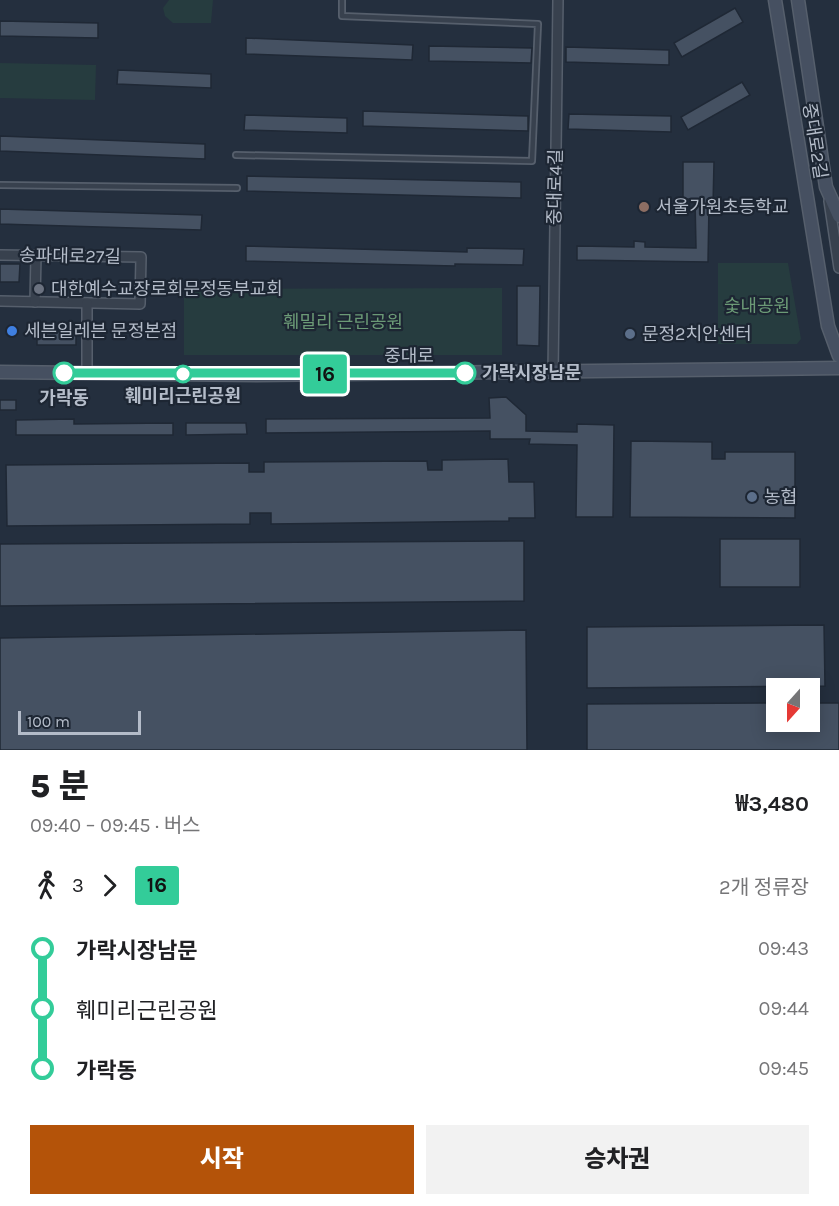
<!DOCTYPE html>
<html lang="ko">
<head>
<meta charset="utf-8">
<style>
	:root { --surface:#fff; --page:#f2f2f2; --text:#202124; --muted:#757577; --accent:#b45309 }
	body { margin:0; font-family:Karla,"Noto Sans KR",sans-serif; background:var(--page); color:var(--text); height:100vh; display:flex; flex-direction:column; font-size:22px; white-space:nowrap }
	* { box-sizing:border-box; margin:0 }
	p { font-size:20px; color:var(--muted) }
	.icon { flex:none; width:33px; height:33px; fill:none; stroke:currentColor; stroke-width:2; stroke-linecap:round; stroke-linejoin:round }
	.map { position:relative; height:750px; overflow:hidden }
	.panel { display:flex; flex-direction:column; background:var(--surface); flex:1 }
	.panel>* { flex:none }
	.badge { padding:0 12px; border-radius:4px; font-size:21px; line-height:39px }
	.needle { width:39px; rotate:201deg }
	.fabs { position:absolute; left:766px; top:678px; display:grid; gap:12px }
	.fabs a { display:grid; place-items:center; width:54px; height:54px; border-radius:0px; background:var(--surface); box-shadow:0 3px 15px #0003; font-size:30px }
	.scale { position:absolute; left:18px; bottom:15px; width:123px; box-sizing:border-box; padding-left:6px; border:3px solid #b4bcc9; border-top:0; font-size:16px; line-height:21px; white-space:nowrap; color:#b4bcc9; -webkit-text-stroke:4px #1d2633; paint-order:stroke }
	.map>.badge { position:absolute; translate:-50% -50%; box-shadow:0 0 0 3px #fff }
	.legs { display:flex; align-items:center; gap:9px; height:66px; padding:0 30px; font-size:20px }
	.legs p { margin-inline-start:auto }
	.summary { display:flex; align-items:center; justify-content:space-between; height:102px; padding:0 30px }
	h1 { font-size:33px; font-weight:800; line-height:45px }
	.cta { display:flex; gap:12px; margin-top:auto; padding:12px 30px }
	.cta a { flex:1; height:69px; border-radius:0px; background:var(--accent); color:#fff; font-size:24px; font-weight:800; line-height:69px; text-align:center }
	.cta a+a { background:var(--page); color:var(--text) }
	ul { padding:0 30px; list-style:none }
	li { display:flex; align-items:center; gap:21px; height:60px; font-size:22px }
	li i { display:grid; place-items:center; width:9px; height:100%; margin:0 8px; background:currentColor }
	li i::after { content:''; width:15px; height:15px; margin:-8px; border:4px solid; border-radius:50%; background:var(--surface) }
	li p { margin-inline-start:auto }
	li:first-child i { background:linear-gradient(#0000 50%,currentColor 0) }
	li:last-child i { background:linear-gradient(currentColor 50%,#0000 0) }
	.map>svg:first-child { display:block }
	.green { fill:#263c3f }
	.building { fill:#455162; stroke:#1f2835; stroke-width:1.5 }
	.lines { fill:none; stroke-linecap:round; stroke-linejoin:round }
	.lane-casing { stroke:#565f6c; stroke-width:8 }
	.street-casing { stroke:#565f6c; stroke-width:12 }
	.secondary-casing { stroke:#565f6c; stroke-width:15 }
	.lane { stroke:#38414e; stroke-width:4.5 }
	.street { stroke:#38414e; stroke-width:9 }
	.secondary { stroke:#465061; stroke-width:12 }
	.line-1-casing { stroke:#fff; stroke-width:14 }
	.line-1 { stroke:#3c9; stroke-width:9 }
	.education-dot { fill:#8d6e63; stroke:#1d2633; stroke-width:2 }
	.worship-dot { fill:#6b7280; stroke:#1d2633; stroke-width:2 }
	.shop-dot { fill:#3f7fe0; stroke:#1d2633; stroke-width:2 }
	.service-dot { fill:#5c6f8a; stroke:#1d2633; stroke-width:2 }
	.stop-1-dot { fill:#fff; stroke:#3c9; stroke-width:3 }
	.labels { text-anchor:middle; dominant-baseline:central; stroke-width:4.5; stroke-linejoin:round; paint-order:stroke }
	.street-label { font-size:18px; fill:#b4bcc9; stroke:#1d2633 }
	.poi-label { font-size:18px; fill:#b4bcc9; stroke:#1d2633; text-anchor:start }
	.park-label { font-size:18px; fill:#6b9a76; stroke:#1d2633 }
	.stop-label { font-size:18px; font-weight:bold; fill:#b4bcc9; stroke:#1d2633 }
</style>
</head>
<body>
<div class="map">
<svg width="839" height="750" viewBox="0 0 839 750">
	<rect width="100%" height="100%" fill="#242f3e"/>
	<g class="green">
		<polygon points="169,0 213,0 211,23 173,23 165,16 163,8"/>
		<polygon points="0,63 96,65 95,100 0,98"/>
		<polygon points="718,263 788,263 801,339 797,344 718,344"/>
		<polygon points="502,288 502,355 184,355 184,289"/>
	</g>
	<g class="building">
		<polygon points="735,8 743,22 682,57 674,43"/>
		<polygon points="0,21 98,23 98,38 0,36"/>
		<polygon points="246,38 413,45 412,60 246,54"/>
		<polygon points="429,46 532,48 531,63 429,61"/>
		<polygon points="566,47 669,50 669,65 566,62"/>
		<polygon points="118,70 211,74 211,88 117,84"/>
		<polygon points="742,82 750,95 688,130 681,117"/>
		<polygon points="363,111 528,116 528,131 363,126"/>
		<polygon points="569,114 671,116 671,132 568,129"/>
		<polygon points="245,115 347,118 347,133 244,130"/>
		<polygon points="0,136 205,144 205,159 0,151"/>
		<polygon points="683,162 714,162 713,205 709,205 708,262 577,260 577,246 634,247 634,241 645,242 645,247 696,248 695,199 683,199"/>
		<polygon points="247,176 521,182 521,198 247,191"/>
		<polygon points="0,209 202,215 201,230 0,224"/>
		<polygon points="246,246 467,252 467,248 524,249 523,265 455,264 455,266 246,261"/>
		<polygon points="0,264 20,264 19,282 0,282"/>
		<polygon points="517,286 540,286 539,346 517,345"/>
		<polygon points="37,331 76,332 76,345 37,345"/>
		<polygon points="506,397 526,415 526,431 577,432 577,424 614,425 613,517 576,517 577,445 529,444 530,439 490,439 490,431 266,433 266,419 490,418 489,398"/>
		<rect x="0" y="400" width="16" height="10"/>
		<polygon points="74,419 74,424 173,423 173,435 16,435 16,420"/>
		<polygon points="186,423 246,423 247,434 186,435"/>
		<polygon points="631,441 712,442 712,459 725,459 725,452 795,452 795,518 630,517"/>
		<polygon points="508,459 509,482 534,482 535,518 509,518 509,521 271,524 271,513 250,513 250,524 7,526 6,465 249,463 249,472 264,472 264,462 427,461 428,470 442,470 442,460"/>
		<rect x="720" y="539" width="80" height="48"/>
		<polygon points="524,541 524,601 0,606 0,544"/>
		<polygon points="824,625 825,686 587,688 587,627"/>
		<polygon points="526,630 527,750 0,750 0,638"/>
		<polygon points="777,703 777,722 810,722 810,703 839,703 839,750 587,750 587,704"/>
	</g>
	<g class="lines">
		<g class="lane-casing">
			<g id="lane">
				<polyline points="236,155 532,161 538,24 342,16 342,0"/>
				<polyline points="0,185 237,188"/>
			</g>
		</g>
		<g class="street-casing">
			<g id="street">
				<polyline points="829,201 839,268"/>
				<polyline points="0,255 141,257 140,304 0,301"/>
				<polyline points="35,302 36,255"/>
				<polyline points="87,373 87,303"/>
				<polyline points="553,373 558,0"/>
			</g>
		</g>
		<g class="secondary-casing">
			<g id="secondary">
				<polyline points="775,0 828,326 839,356"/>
				<polyline points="798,0 826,187 839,216"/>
				<polyline points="0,372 257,375 839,368"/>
			</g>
		</g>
		<use href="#lane" class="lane"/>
		<use href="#street" class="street"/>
		<use href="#secondary" class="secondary"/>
	</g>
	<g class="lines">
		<g class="line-1-casing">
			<polyline id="line-1" points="64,373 465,373"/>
		</g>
		<use href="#line-1" class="line-1"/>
	</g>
	<circle class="education-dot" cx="644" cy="207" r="6"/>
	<circle class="worship-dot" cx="39" cy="289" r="6"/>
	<circle class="shop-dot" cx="12" cy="331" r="6"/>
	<g class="service-dot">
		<circle cx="630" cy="334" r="6"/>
		<circle cx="752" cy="497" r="6"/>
	</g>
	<g class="stop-1-dot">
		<circle cx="64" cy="373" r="10"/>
		<circle cx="465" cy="373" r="10"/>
		<circle cx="183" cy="374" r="8"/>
	</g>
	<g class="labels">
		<g class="street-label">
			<text transform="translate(815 141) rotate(81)">중대로2길</text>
			<text transform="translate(555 187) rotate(-89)">중대로4길</text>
			<text transform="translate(70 256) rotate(1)">송파대로27길</text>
			<text x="409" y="356">중대로</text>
		</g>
		<g class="poi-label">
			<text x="656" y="207">서울가원초등학교</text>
			<text x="51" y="289">대한예수교장로회문정동부교회</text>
			<text x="24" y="331">세븐일레븐 문정본점</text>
			<text x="642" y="334">문정2치안센터</text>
			<text x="764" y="497">농협</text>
		</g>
		<g class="park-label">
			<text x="757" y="306">숯내공원</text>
			<text x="343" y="322">훼밀리 근린공원</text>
		</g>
		<g class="stop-label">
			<text x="482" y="373" text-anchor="start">가락시장남문</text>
			<text x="183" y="396">훼미리근린공원</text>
			<text x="64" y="398">가락동</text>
		</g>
	</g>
</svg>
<div class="fabs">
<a><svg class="needle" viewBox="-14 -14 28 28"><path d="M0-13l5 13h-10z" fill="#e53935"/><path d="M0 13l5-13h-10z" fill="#757577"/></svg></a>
</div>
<div class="scale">100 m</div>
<b class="badge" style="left:325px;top:374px;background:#3c9;color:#111">16</b>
</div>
<section class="panel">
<div class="summary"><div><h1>5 분</h1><p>09:40 – 09:45 · 버스</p></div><b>₩3,480</b></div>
<div class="legs"><svg class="icon" aria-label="walk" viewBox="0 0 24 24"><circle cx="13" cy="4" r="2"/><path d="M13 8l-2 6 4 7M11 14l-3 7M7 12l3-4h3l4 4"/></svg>3<svg class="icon" aria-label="forward" viewBox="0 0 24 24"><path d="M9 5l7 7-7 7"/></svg><b class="badge" style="background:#3c9;color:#111">16</b><p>2개 정류장</p></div>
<ul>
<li><i style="color:#3c9"></i><b>가락시장남문</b><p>09:43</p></li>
<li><i style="color:#3c9"></i><span>훼미리근린공원</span><p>09:44</p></li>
<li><i style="color:#3c9"></i><b>가락동</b><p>09:45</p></li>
</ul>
<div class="cta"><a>시작</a><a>승차권</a></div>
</section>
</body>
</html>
